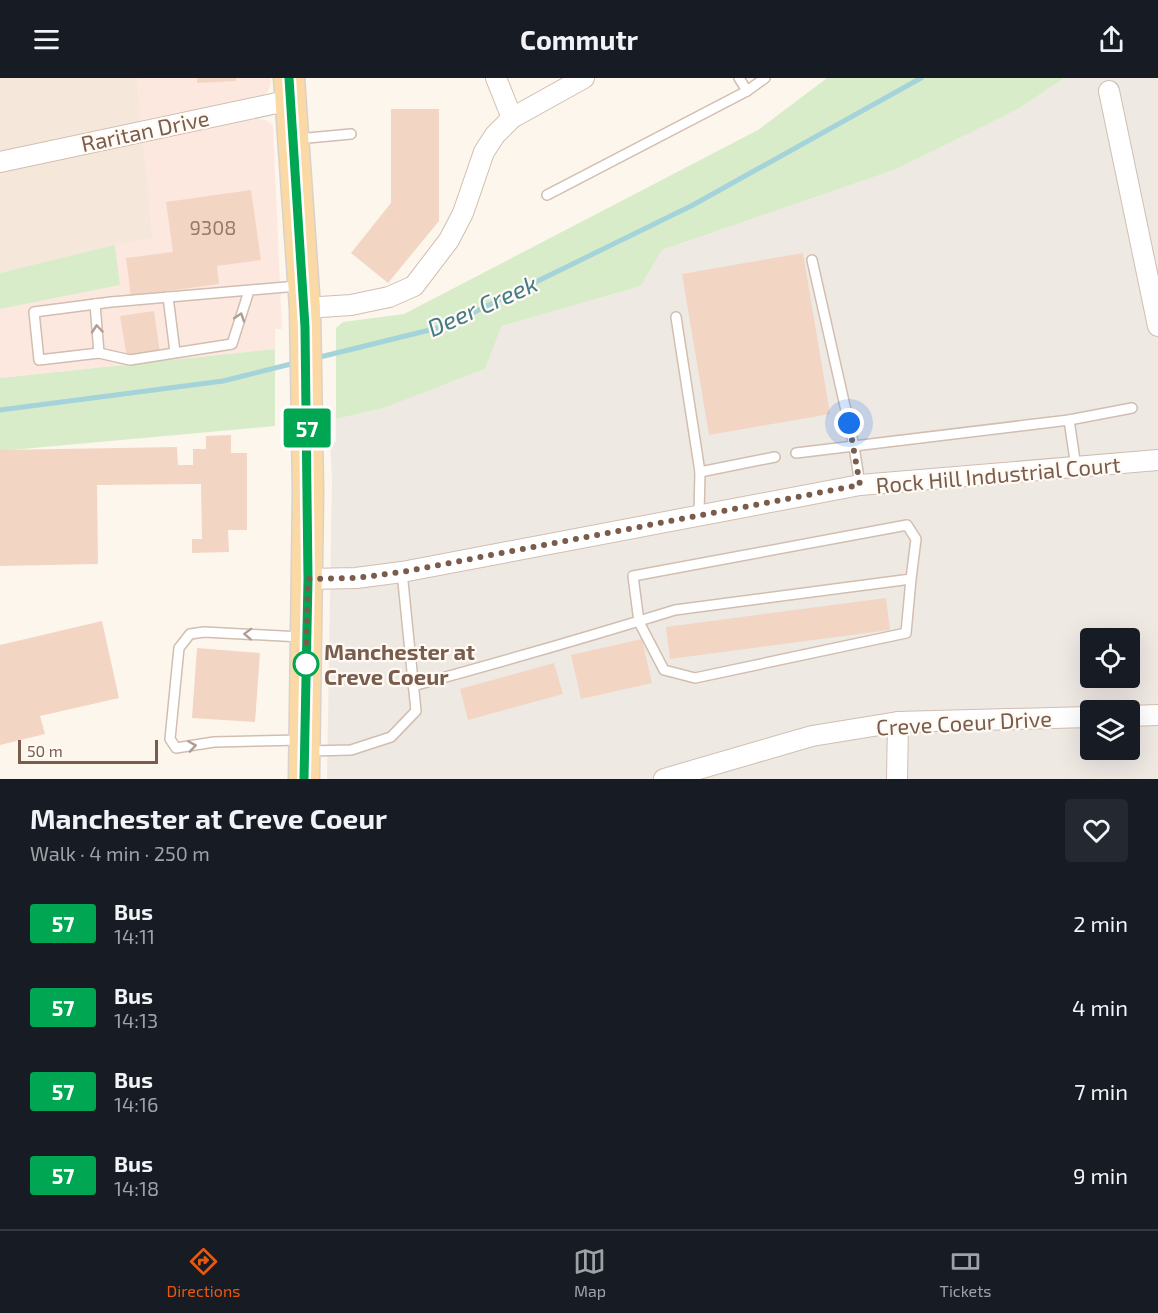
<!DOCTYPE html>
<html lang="en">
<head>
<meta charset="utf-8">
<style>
	:root { --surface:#171b24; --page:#242831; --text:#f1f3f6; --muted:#9ea1a6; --line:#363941; --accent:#ea580c }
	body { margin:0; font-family:"Exo 2",sans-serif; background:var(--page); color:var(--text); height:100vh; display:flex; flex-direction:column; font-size:22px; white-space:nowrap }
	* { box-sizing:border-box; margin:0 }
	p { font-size:20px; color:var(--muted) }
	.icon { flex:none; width:33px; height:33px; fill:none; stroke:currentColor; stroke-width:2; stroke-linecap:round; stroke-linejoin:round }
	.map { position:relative; height:701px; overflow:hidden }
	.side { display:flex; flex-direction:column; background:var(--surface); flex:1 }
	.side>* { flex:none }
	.badge { padding:0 12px; border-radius:4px; font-size:21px; line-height:39px }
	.fabs { position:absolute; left:1080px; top:550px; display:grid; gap:12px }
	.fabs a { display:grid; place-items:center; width:60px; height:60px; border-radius:6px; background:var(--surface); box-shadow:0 6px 24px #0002; font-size:30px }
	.scale { position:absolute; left:18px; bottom:15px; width:140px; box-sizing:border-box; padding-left:6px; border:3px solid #7a5c4d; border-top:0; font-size:16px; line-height:21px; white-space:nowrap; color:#7a5c4d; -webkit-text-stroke:4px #fffaf3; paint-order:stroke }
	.you { position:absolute; width:30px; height:30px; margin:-15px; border:4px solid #fff; border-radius:50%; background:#1a73e8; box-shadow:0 0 0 9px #1a73e833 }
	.map>.badge { position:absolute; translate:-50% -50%; box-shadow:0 0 0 3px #fff }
	.round { display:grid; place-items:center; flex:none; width:63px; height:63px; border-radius:6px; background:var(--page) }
	.summary { display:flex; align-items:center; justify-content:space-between; height:102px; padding:0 30px }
	h1 { font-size:28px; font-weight:700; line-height:45px }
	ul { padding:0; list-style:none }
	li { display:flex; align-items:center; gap:18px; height:84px; padding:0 30px }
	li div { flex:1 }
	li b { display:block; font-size:22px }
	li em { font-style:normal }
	li .badge { min-width:66px; font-weight:700; text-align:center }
	header { display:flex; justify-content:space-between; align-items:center; height:78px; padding:0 30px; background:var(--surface); font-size:27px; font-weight:700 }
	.tab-bar { display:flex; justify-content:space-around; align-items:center; height:84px; border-top:2px solid var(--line); background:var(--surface); font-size:16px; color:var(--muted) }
	.tab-bar a { display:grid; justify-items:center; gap:3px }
	.tab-bar .on { color:var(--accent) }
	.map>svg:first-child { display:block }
	.residential { fill:#f5e8da }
	.commercial { fill:#fde8e0 }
	.industrial { fill:#efe9e4; fill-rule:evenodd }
	.green { fill:#d8ecc9 }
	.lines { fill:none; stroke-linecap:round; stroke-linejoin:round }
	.stream { stroke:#a5d3da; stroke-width:5 }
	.building { fill:#f3d5c3 }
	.service-casing { stroke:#d1beb0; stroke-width:12 }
	.minor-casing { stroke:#d1beb0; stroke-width:22 }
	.primary-casing { stroke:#dad1cd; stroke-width:33 }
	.service { stroke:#fff; stroke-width:9 }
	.minor { stroke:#fff; stroke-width:20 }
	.primary { stroke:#fbd9a5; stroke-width:30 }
	.oneway { stroke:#af9d94 }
	.line-casing { stroke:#fff; stroke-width:14 }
	.line { stroke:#00a651; stroke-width:9 }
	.walk { stroke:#7a5c4d; stroke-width:6; stroke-dasharray:0 10.8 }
	.stop-dot { fill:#fff; stroke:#00a651; stroke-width:3 }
	.labels { text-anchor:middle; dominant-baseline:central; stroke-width:4.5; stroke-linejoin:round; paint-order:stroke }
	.number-label { font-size:20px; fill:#987a6a }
	.street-label { font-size:22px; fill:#7a5c4d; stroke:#fffaf3 }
	.stop-label { font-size:22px; font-weight:bold; fill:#7a5c4d; stroke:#fffaf3; text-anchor:start }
	.water-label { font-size:24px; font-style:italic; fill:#437c86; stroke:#fffaf3 }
</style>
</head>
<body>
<header><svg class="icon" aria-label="menu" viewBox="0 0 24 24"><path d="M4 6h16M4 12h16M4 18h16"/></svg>Commutr<svg class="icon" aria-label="share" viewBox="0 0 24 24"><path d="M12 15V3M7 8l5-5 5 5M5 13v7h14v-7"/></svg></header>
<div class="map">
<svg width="1158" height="701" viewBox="0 0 1158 701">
	<rect width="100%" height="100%" fill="#fdf6ec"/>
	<polygon class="residential" points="0,0 137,0 153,161 0,195"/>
	<g class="commercial">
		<polygon points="137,0 271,0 271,6 267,15 260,20 141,42"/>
		<polygon points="255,40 266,42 273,48 282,251 275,251 275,271 0,300 0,231 120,207 115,167 153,160 143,64"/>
	</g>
	<path class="industrial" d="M1064 0H1158V701H327L332 400 330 364H336V341L384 330 485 291 502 248 641 208 662 172 897 91 1020 30ZM1090 561H1130V600H1090ZM1090 633H1130V672H1090Z"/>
	<g class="green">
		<polygon points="827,0 1064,0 1020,30 897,91 662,172 641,208 502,248 485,291 384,330 336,341 336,250 343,244 404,236 758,52"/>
		<polygon points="115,167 120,207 0,231 0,195"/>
		<polygon points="275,271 275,348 0,373 0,300"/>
	</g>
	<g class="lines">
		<g class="stream">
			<polyline points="316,280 446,248 693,127 921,0"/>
			<polyline points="0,332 223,303 295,285"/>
		</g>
	</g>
	<g class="building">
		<polygon points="197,0 236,0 236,3 197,5"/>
		<polygon points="391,31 439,31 439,143 388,205 351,175 391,125"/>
		<polygon points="251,112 261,182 217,188 219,206 131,218 126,180 173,174 166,124"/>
		<polygon points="803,175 830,336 709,357 682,196"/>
		<polygon points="154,233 160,275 127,280 120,238"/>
		<polygon points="231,357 231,375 247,375 247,452 228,452 229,474 192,475 192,461 202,461 201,406 97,407 98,486 0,488 0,372 177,369 178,387 193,387 193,371 206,371 206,358"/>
		<polygon points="886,520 890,552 670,581 666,549"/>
		<polygon points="102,543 119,620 40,638 45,656 0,667 0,567"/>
		<polygon points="642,561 652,605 581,621 571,577"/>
		<polygon points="197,570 260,575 255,644 192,640"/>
		<polygon points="554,585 563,616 468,642 460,611"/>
	</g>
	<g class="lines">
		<g class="service-casing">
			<g id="service">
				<polyline points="747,13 765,0"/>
				<polyline points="297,61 351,56"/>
				<polyline points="547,117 747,13 739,0"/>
				<polyline points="812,182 854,368 860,407"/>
				<polyline points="249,213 232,266 130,282 99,275 39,282 34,234 111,224 298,208"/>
				<polyline points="168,219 175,274"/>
				<polyline points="95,226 99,275"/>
				<polyline points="676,239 700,394 699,436"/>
				<polyline points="1069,342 1076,389"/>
				<polyline points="796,375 1069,342 1132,330"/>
				<polyline points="700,394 775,379"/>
				<polyline points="301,559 204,554 190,556 179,570 170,661 176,670 214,664 302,662"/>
				<path d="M413 608C501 584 588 559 675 532L911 501 916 461 907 447 633 498 639 544 664 592 695 600 906 555 911 501"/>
				<polyline points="309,673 351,672 391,659 416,633 402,494"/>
			</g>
		</g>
		<g class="minor-casing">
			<g id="minor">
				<polyline points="496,0 512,40"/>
				<polyline points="1109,13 1158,248"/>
				<polyline points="0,84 291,22"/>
				<polyline points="305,230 351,227 389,219 414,208 449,162 463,135 484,74 495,57 512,40 584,0"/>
				<polyline points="307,501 356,500 402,494 860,407 1158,382"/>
				<polyline points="1130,638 1158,637"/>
				<polyline points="664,701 812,658 898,644 1090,639"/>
				<polyline points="897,701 898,644"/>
			</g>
		</g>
		<g class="primary-casing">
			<polyline id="primary" points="289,0 305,230 308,414 304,701"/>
		</g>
		<use href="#service" class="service"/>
		<use href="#minor" class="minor"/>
		<use href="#primary" class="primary"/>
	</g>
	<defs><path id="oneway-chevron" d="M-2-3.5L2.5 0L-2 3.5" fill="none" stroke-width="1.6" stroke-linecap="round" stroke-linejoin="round" transform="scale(1.5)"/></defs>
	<g class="oneway">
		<use href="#oneway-chevron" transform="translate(240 239) rotate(-72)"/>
		<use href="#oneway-chevron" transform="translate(97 251) rotate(-95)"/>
		<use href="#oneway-chevron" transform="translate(248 556) rotate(-178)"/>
		<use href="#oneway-chevron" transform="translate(192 668) rotate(-9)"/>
	</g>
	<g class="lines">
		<g class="line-casing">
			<polyline id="line" points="289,0 305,249 308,501 304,701"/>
		</g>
		<use href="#line" class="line"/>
		<polyline class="walk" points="306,586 308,501 356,500 402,494 860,407 849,345"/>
	</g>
	<circle class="stop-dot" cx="306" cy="586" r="12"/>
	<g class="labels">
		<g class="number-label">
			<text x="213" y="149">9308</text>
		</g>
		<g class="street-label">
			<text transform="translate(145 52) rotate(-12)">Raritan Drive</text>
			<text transform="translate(998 396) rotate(-5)">Rock Hill Industrial Court</text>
			<text transform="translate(964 644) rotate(-3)">Creve Coeur Drive</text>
		</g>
		<g class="stop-label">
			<text x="324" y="573">Manchester at<tspan x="324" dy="25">Creve Coeur</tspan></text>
		</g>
		<g class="water-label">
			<text transform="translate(482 227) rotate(-24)">Deer Creek</text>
		</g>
	</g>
</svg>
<div class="fabs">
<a><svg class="icon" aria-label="locate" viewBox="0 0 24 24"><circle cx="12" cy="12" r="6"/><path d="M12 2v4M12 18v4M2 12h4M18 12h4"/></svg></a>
<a><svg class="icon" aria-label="layers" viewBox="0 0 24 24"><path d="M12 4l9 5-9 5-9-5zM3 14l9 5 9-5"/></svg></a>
</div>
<div class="scale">50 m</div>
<div class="you" style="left:849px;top:345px"></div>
<b class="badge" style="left:307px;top:350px;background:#00a651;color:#fff">57</b>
</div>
<section class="side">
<div class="summary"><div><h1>Manchester at Creve Coeur</h1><p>Walk · 4 min · 250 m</p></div><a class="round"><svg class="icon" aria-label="heart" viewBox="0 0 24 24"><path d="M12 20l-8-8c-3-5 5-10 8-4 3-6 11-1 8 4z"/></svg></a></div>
<ul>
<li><span class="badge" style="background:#00a651;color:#fff">57</span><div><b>Bus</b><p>14:11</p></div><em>2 min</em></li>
<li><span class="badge" style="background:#00a651;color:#fff">57</span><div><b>Bus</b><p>14:13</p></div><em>4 min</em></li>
<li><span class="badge" style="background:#00a651;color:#fff">57</span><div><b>Bus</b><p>14:16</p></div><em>7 min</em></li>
<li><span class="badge" style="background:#00a651;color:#fff">57</span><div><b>Bus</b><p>14:18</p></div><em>9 min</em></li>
</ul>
</section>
<nav class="tab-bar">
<a class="on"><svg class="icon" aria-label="directions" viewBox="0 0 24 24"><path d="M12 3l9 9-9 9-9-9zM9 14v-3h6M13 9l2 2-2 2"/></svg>Directions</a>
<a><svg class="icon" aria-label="map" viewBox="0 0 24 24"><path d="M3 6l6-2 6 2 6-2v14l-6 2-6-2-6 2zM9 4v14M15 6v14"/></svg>Map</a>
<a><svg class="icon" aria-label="tickets" viewBox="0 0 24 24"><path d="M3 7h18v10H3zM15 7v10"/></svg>Tickets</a>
</nav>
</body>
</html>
